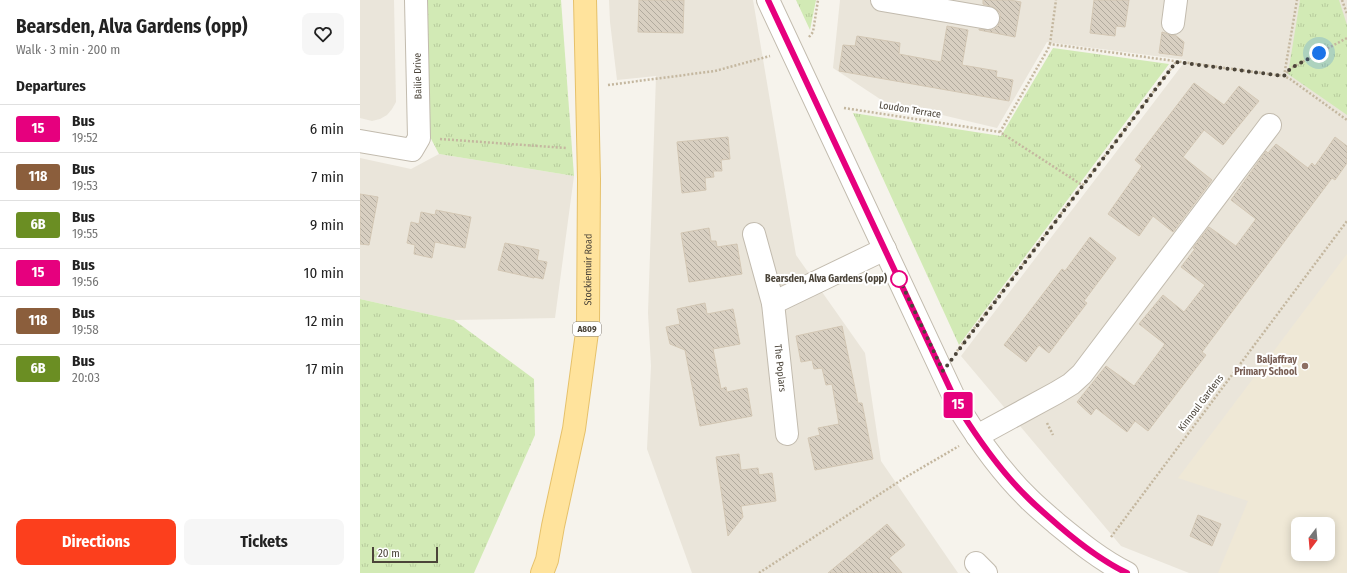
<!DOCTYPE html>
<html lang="en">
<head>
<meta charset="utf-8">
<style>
	:root { --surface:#fff; --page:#f6f6f6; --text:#222; --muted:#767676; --line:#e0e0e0; --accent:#fc3f1d }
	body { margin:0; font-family:"Fira Sans Condensed",sans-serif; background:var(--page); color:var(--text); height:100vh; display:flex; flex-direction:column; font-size:15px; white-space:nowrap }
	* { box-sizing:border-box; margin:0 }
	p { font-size:13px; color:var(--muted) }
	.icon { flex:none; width:22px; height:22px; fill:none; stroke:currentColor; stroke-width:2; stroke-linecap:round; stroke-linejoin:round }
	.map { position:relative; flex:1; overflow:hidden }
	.sheet { display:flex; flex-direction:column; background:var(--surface); width:360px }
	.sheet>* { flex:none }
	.badge { padding:0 8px; border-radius:3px; font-size:14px; line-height:26px }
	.needle { width:26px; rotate:196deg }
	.controls { position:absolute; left:931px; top:517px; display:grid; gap:8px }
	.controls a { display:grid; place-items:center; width:44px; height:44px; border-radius:8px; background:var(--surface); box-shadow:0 2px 10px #0003; font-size:20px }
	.scale { position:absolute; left:12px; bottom:10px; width:66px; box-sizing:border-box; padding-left:4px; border:2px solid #4b4439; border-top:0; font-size:11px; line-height:14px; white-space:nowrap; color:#4b4439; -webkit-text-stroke:3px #fff; paint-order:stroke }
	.you { position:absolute; width:20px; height:20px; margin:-10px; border:3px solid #fff; border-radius:50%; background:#1a73e8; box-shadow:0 0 0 6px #1a73e833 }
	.map>.badge { position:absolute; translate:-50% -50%; box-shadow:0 0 0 2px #fff }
	h2 { padding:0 16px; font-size:15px; line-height:36px }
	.round { display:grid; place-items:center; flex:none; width:42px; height:42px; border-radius:8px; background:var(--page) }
	.overview { display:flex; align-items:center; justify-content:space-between; height:68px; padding:0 16px }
	h1 { font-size:19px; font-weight:700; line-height:30px }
	.cta { display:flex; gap:8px; margin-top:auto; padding:8px 16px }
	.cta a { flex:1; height:46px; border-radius:8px; background:var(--accent); color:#fff; font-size:16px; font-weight:700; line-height:46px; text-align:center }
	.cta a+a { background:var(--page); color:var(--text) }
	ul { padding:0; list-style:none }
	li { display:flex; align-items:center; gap:12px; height:48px; padding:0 16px; border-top:1px solid var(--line) }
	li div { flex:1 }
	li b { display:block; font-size:15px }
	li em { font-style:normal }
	li .badge { min-width:44px; font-weight:700; text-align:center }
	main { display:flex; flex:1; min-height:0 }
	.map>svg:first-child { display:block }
	.residential { fill:#eae5da; fill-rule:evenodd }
	.education { fill:#efe8d6; fill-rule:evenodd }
	.grass { fill:url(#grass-tufts) }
	.building { fill:url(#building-back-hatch); stroke:#d3c7b4 }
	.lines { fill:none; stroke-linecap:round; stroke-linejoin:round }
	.minor-casing { stroke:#c2bbae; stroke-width:24 }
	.tertiary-casing { stroke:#c2bbae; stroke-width:24 }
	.primary-casing { stroke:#e6c16a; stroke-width:24 }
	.path { stroke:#c4b79f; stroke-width:2.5; stroke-dasharray:2 2; stroke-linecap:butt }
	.minor { stroke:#fff; stroke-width:22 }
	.tertiary { stroke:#fff; stroke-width:22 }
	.primary { stroke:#ffe39c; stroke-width:22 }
	.line-casing { stroke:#fff; stroke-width:9 }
	.line { stroke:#e6007e; stroke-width:6 }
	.walk { stroke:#4b4439; stroke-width:4; stroke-dasharray:0 7.2 }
	.stop-dot { fill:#fff; stroke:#e6007e; stroke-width:2 }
	.education-dot { fill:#8d6e63; stroke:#fff; stroke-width:1.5 }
	.labels { text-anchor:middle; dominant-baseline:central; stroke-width:4; stroke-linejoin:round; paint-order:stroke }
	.shield { fill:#fff; stroke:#817c74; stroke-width:1 }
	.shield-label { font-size:9px; font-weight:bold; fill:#4b4439 }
	.street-label { font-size:10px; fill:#4b4439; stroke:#fff }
	.stop-label { font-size:10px; font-weight:bold; fill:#4b4439; stroke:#fff; text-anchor:end }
	.education-label { font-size:10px; font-weight:bold; fill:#785e54; stroke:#fff; text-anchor:end }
</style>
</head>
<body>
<main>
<section class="sheet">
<div class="overview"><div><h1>Bearsden, Alva Gardens (opp)</h1><p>Walk · 3 min · 200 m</p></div><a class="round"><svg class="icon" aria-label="heart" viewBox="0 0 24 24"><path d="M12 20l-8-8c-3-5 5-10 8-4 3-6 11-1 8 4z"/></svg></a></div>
<h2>Departures</h2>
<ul>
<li><span class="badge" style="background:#e6007e;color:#fff">15</span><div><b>Bus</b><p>19:52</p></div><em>6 min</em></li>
<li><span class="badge" style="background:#8b5e3c;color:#fff">118</span><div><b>Bus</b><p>19:53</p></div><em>7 min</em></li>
<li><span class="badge" style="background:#6b8e23;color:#fff">6B</span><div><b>Bus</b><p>19:55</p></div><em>9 min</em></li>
<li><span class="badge" style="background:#e6007e;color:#fff">15</span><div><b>Bus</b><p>19:56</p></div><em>10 min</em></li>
<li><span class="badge" style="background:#8b5e3c;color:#fff">118</span><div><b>Bus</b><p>19:58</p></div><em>12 min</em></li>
<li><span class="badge" style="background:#6b8e23;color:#fff">6B</span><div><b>Bus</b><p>20:03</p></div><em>17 min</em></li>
</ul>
<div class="cta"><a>Directions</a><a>Tickets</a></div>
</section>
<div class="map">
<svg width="987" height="573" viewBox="0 0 987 573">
	<defs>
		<pattern id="grass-tufts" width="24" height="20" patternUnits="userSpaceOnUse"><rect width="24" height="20" fill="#d2eab5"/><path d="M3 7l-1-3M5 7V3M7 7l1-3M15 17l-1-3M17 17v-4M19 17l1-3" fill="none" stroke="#b6ca9c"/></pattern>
		<pattern id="building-back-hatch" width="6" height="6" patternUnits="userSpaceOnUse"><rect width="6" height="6" fill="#d8cfc1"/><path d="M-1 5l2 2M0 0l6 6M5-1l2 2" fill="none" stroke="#b1aa9e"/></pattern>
	</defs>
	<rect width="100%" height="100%" fill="#f6f3ec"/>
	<g class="residential">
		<polygon points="0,0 34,0 36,102 32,109 27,115 20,119 12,121 0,118"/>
		<polygon points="249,0 393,0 436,255 505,353 521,461 598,573 332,573 287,449 291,366 288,313 296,76 257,80 250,22"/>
		<path d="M480 0H987V573H829L761 546 601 356 826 60 687 42 637 128 523 101 473 68ZM938 524H968V554H938Z"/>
		<polygon points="79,154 214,176 195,318 94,320 0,299 0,158 51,169"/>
	</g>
	<path class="education" d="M987 254V573H858L888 501 818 478ZM938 524H968V554H938Z"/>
	<g class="grass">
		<polygon points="66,0 201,0 214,176 79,154 68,133"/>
		<polygon points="436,0 456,0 450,30"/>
		<polygon points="940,0 979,0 987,25 987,115 928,74"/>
		<polygon points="693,48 809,64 599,345 493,113 641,136"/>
		<polygon points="0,299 94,320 174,379 175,435 114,573 0,573"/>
	</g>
	<g class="building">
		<polygon points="279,0 324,0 323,33 278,32"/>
		<polygon points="623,0 650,0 661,2 655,37 619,30 619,29 633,30 638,26 640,20 640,13 636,9 630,6 623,4"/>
		<polygon points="734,0 769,0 765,27 756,26 755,36 730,33"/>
		<polygon points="587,26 608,30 602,65 637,71 636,77 653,80 649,101 479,71 483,45 495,46 497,36 540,43 539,54 581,62"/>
		<polygon points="802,32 811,35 815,35 824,42 822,56 799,53"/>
		<polygon points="834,83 864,105 879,86 899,101 863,145 844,130 823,157 852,180 813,232 793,216 779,236 748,214 782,166 775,160"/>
		<polygon points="368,137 370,159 361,160 362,171 353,171 354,177 345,178 346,190 322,193 317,142"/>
		<polygon points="975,137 987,146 987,163 975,180 972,178 930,234 842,352 846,355 788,431 775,421 767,432 736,408 731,415 717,402 746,366 774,386 805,344 779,324 803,295 824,312 845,285 821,267 835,249 833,248 849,227 876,246 896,219 871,200 906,151 908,153 916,144 948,168 952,163 955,166"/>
		<polygon points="0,194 18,197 9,245 0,244"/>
		<polygon points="76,210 111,217 105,248 75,242 72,258 54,254 55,245 47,243 51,222 59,224 61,212 75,215"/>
		<polygon points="349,228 351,241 356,241 357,247 377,244 382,274 329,282 321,233"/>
		<polygon points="730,237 756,258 724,301 727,303 689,353 679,345 666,362 644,345 702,269 705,271"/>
		<polygon points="145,243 179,250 177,260 187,262 183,279 174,277 174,278 138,270"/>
		<polygon points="345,303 347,314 373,309 380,344 353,349 361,389 366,387 367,392 387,388 392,416 340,426 325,350 310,344 306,327 320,324 317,309"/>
		<polygon points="482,326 498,403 502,403 513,459 455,470 448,438 460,435 458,428 479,424 472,384 466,385 462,368 454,369 452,360 441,362 436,336"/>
		<polygon points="379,454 381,470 398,468 399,475 412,473 416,501 381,506 383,517 368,536 356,457"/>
		<polygon points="838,515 861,524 852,546 830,536"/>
		<polygon points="527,524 545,545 529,558 542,573 468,573"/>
	</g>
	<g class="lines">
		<g class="minor-casing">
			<g id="minor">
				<polyline points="522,0 628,18"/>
				<polyline points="813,23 816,0"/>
				<polyline points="0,141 52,150 59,138 56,0"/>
				<path id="s1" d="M394 234 413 303 427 434"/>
				<polyline points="413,303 525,249"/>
				<polyline points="617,436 696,393 711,384 722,374 910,125"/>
				<polyline points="616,563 626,573"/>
			</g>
		</g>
		<g class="tertiary-casing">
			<path id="tertiary" d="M408 0 600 410C620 442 642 473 669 499 678 508 688 516 697 524 719 542 741 560 767 573"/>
		</g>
		<g class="primary-casing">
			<g id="primary">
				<path id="s2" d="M182 573 187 560 193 526 214 429 228 325 229 179 225 0"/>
			</g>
		</g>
		<g class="path">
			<polyline points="982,0 987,14"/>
			<polyline points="449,37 453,32 458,0"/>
			<polyline points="690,44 696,0"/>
			<polyline points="924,76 937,0"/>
			<polyline points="924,76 931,68 987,38"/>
			<polyline points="248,85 355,71 410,56"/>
			<polyline points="484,108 640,132 722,185"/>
			<polyline points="640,132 688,49 690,44 924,76 930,79 987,120"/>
			<polyline points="80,139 206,148"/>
			<polyline points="597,351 816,62"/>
			<polyline points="687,423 693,435"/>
			<polyline points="751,537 987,221"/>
			<polyline points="399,573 546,477 599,446"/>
		</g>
		<use href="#minor" class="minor"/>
		<use href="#tertiary" class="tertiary"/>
		<use href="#primary" class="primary"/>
	</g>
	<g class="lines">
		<g class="line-casing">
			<path id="line" d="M408 0 600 410C620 442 642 473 669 499 679 509 689 517 699 526 720 544 742 561 767 573"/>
		</g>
		<use href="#line" class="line"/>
		<polyline class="walk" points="539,279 538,276 583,371 816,62 924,76 931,68 959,53"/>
	</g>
	<circle class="stop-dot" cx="539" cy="279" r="8"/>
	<circle class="education-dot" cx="945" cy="366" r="4"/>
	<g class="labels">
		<rect class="shield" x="213" y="322" width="28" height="14" rx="3"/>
		<g class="shield-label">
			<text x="227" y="329">A809</text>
		</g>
		<g class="street-label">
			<text transform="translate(58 76) rotate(-91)">Bailie Drive</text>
			<text transform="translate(550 110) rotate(9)">Loudon Terrace</text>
			<text stroke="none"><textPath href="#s2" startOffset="308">Stockiemuir Road</textPath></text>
			<text stroke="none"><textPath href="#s1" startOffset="137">The Poplars</textPath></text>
			<text transform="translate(841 403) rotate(-53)">Kinnoul Gardens</text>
		</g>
		<g class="stop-label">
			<text x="527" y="279">Bearsden, Alva Gardens (opp)</text>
		</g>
		<g class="education-label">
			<text x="937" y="360">Baljaffray<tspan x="937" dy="12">Primary School</tspan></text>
		</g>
	</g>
</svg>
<div class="controls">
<a><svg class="needle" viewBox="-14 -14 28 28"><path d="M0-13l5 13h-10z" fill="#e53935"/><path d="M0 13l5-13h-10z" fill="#767676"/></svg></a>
</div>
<div class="scale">20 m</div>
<div class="you" style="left:959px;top:53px"></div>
<b class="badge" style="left:598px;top:405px;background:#e6007e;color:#fff">15</b>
</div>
</main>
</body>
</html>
